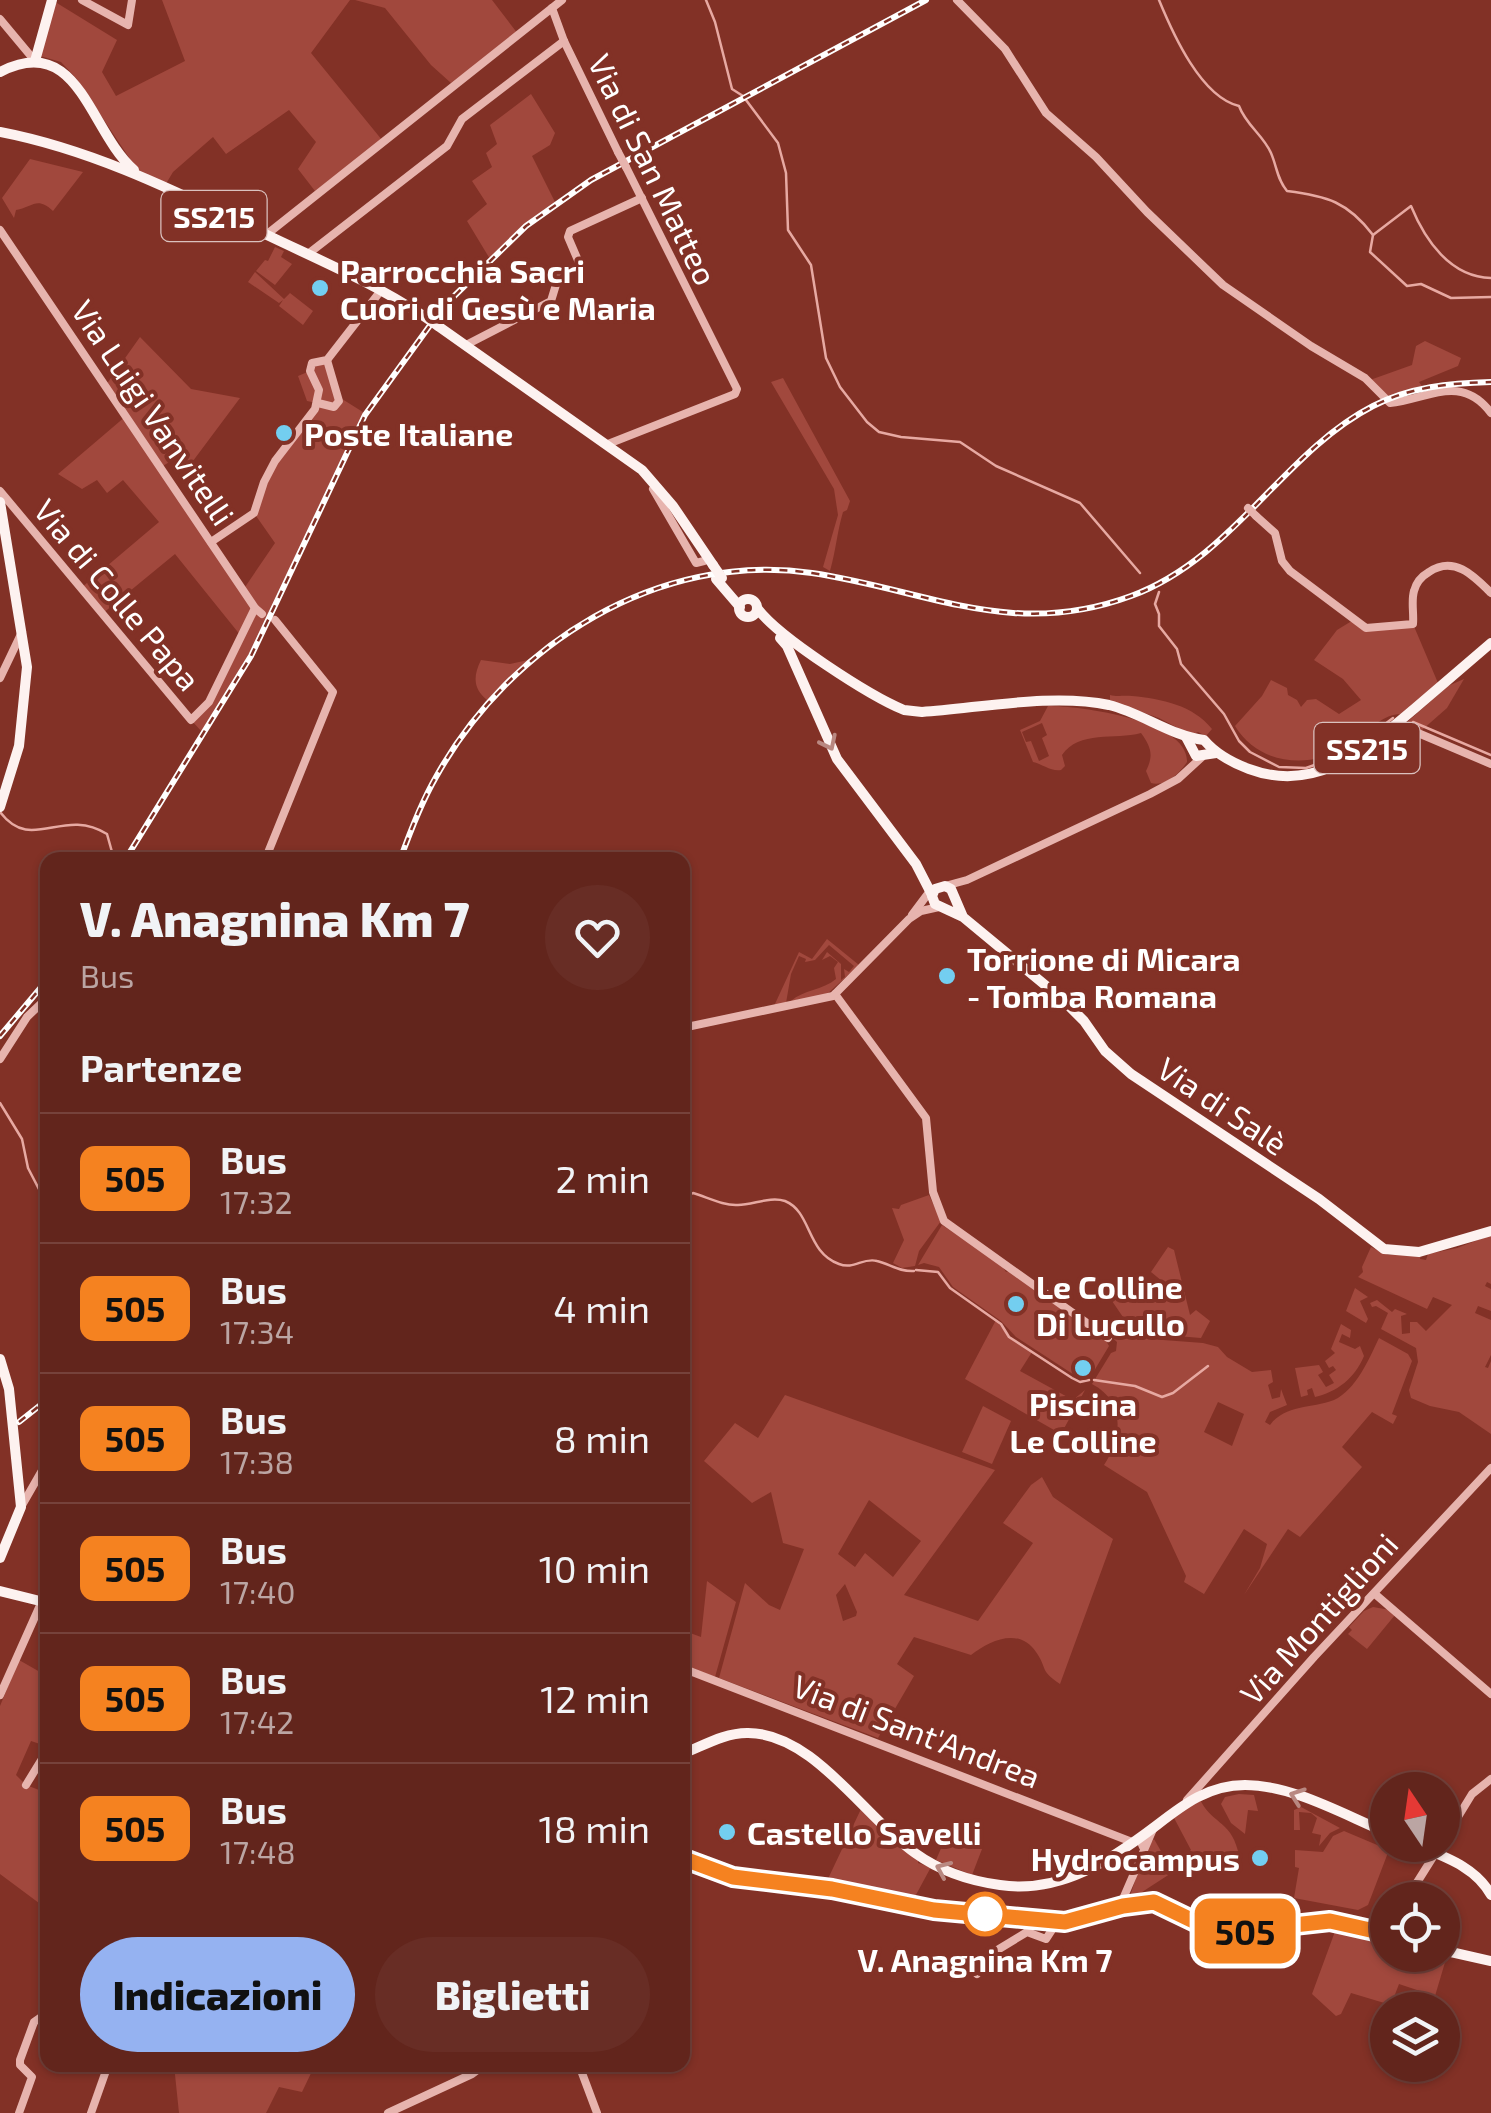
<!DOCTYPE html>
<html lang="it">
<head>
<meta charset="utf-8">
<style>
	:root { --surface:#62251c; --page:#682d25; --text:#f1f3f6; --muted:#bba5a3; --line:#76423b; --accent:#95b2f1 }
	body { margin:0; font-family:"Exo 2",sans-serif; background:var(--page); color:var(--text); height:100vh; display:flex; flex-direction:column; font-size:38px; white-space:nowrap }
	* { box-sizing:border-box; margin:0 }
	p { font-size:32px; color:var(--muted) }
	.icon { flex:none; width:55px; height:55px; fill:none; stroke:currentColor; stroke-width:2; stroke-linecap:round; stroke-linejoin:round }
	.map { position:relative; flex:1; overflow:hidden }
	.panel { position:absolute; left:40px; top:852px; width:650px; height:1220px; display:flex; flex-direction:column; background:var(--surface); border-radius:20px; box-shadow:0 2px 8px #0004,0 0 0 2px var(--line) }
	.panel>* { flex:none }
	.badge { padding:0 20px; border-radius:15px; font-size:35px; line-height:65px }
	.needle { width:65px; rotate:347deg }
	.tools { position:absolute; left:1370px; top:1772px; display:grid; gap:20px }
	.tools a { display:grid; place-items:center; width:90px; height:90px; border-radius:50%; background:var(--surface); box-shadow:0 2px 8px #0004,0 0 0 2px var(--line); font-size:50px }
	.map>.badge { position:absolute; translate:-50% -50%; box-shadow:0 0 0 5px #fff }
	h2 { padding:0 40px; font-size:38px; line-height:90px }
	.round { display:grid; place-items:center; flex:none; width:105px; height:105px; border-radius:52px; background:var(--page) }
	.overview { display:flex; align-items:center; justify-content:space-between; height:170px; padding:0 40px }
	h1 { font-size:48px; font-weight:800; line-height:75px }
	.button { display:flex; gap:20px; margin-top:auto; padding:20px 40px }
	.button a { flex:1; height:115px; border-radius:60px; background:var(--accent); color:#111; font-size:40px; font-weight:800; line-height:115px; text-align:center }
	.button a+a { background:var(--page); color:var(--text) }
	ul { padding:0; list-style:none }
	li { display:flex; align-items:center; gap:30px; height:130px; padding:0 40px; border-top:2px solid var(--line) }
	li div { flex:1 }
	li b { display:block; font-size:38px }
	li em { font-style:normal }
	li .badge { min-width:110px; font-weight:700; text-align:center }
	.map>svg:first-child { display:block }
	.green { fill:#a1483d; fill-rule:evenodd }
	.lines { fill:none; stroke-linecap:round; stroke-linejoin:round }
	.stream { stroke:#e7a9a2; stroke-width:2.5 }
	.minor { stroke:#e7b4ae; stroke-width:8 }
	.major { stroke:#fdf2f0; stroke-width:10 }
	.rail-casing { stroke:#fff; stroke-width:6 }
	.rail { stroke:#823126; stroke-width:2.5; stroke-dasharray:8; stroke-linecap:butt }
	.minor-bridge { stroke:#e7b4ae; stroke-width:8 }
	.major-bridge { stroke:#fdf2f0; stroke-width:10 }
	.oneway { stroke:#b98881 }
	.line-casing { stroke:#fff; stroke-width:22 }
	.line { stroke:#f58220; stroke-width:15 }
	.poi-dot { fill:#73cef0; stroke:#823126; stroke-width:4 }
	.stop-dot { fill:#fff; stroke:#f58220; stroke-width:5 }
	.labels { text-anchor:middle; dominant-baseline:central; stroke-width:8; stroke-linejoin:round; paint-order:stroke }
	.shield { fill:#823126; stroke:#dac1be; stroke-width:2.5 }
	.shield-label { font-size:30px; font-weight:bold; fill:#fff }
	.street-label { font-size:32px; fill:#fff; stroke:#823126 }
	.poi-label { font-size:32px; font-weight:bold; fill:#fff; stroke:#823126; text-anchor:start }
	.stop-label { font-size:32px; font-weight:bold; fill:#fff; stroke:#823126 }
</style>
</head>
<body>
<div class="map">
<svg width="1491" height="2113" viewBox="0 0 1491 2113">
	<rect width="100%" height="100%" fill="#823126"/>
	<g class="green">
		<polygon points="52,0 117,40 102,72 116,96 185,61 162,0 350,0 311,53 382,140 315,191 298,169 316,142 289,110 226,154 213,137 173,172 164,187 142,177 76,78 61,62 40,56"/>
		<polygon points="355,0 492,0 518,34 451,83 431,65 385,8"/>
		<polygon points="531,94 555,133 550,145 532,156 556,204 490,259 467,221 487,204 472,181 492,167 486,153 497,144 490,125"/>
		<path d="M30 159 83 172 53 211C37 196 33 207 16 210L14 218 2 198Z"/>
		<polygon points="275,247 284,251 281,257 292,264 275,285 256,271 265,260 268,261"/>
		<polygon points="255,272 284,299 290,293 313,311 303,325 279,306 283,300 279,303 248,282"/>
		<polygon points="140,337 191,389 240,398 190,465 178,457 161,467 243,590 275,543 254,513 264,482 317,403 307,401 298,376 310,371 312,363 327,360 339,397 366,414 276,609 251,657 203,733 191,720 209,702 241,636 175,554 102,614 81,588 159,522 123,480 107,493 97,480 82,489 58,474 126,416 106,385"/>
		<polygon points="1425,341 1461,358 1458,366 1419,382 1422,386 1388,399 1370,380 1412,365 1416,346"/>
		<path d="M783 378 850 501 847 510 843 512C837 532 836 550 830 571L823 567 838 515 834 489 771 382Z"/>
		<path d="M1355 619 1366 628 1413 624 1438 683 1402 714C1377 714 1365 738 1344 749 1306 769 1258 764 1235 726L1262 696 1271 680 1287 688 1288 695 1297 700 1301 707 1307 700 1316 699 1339 714 1361 700 1343 679 1314 660 1337 630Z"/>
		<path d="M481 660 510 664 528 660 487 700C473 689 473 676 481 660Z"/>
		<polygon points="1464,679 1447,708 1414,737 1380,761 1372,753 1448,686"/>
		<path d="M1110 695C1118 697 1122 695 1132 696 1162 699 1193 705 1212 729L1206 736 1198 732 1191 735 1159 718 1110 701Z"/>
		<path d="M1048 706C1080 706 1189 720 1187 762 1179 774 1165 787 1151 783L1146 771C1154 755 1151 747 1141 733 1115 740 1079 730 1062 755L1065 766 1061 770C1052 772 1042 764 1033 762L1020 730 1040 721ZM1042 723 1047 735 1042 738 1049 756 1039 761 1031 741 1026 742 1022 732Z"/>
		<path d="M827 939 859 965 826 995 791 1001C803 990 823 990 836 979L834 968 838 962 830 956 822 960 827 952 841 964V980L845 977 844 969 849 972 854 966 829 945 815 960 805 962 806 959 799 956 791 974 786 1003 774 1006 799 952 812 959Z"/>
		<polygon points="929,1195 941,1221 919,1251 915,1266 902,1268 893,1263 904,1240 892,1208 899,1209 901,1205"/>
		<polygon points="942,1225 1001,1264 1006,1272 1009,1271 1105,1339 1109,1346 1091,1376 1082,1380 1016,1337 1001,1321 953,1287 939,1267 924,1263 918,1265"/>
		<polygon points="1491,1235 1491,1284 1487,1282 1485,1286 1491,1289 1491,1311 1478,1306 1475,1313 1491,1320 1491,1355 1485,1367 1488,1368 1491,1361 1491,1434 1459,1412 1430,1406 1411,1398 1409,1390 1418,1362 1416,1348 1381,1329 1388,1313 1376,1306 1372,1307 1370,1303 1377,1300 1392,1312 1395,1309 1407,1314 1401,1316 1402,1334 1410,1333 1410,1322 1417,1322 1426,1331 1452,1305 1433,1297 1427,1309 1358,1277 1363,1272 1362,1267 1371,1247 1388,1255 1421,1255 1420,1259 1426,1260 1428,1254 1457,1248"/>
		<path d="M1168 1247 1174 1250 1190 1315 1196 1310 1210 1321 1201 1338 1177 1336 1150 1339 1203 1343 1218 1347 1227 1357 1252 1372 1271 1370 1273 1382 1268 1385 1272 1399 1280 1397 1281 1389 1287 1405 1270 1412 1265 1422 1270 1425C1286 1404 1311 1409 1334 1400 1356 1390 1369 1359 1379 1338L1408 1354 1412 1361 1392 1414 1397 1416 1393 1424 1372 1412 1342 1447 1362 1467 1300 1537 1288 1529 1244 1595 1260 1568 1267 1544 1244 1529 1204 1594 1184 1582 1186 1576 1147 1492 1104 1465C1122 1437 1126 1402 1092 1384L1111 1353 1116 1351 1117 1342 1106 1332 1123 1324 1125 1320 1112 1301 1116 1295 1140 1300 1146 1282 1152 1285 1162 1281 1151 1272ZM1218 1402 1244 1414 1232 1446 1204 1432Z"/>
		<polygon points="1355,1288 1368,1297 1360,1301 1368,1319 1366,1323 1346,1311"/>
		<polygon points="996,1320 1009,1337 1032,1352 1020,1371 1073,1400 1085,1390 1061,1434 965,1379"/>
		<path d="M1341 1324 1351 1330 1350 1338 1342 1334 1339 1342 1355 1349 1360 1346 1364 1356C1355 1378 1337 1392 1315 1397L1312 1388 1307 1390 1308 1395 1301 1397 1295 1368 1319 1365 1323 1372 1318 1375 1326 1387 1334 1383 1329 1375 1336 1370 1333 1366 1329 1368 1325 1361 1335 1353 1331 1349Z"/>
		<path d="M785 1395 995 1470 904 1595 978 1621 1033 1543 1003 1523 1031 1485 1042 1477 1053 1497 1113 1539 1060 1684C1039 1670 1048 1669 1036 1652 1019 1627 990 1640 971 1655L914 1637 897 1664 914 1676 878 1738 719 1678 745 1583 769 1605 780 1610 804 1549 783 1543 771 1492 752 1503 704 1461 735 1423 758 1438ZM869 1500 921 1541 893 1577 865 1553 855 1567 838 1554ZM845 1584 857 1612 856 1616 843 1621 836 1595Z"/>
		<polygon points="983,1406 1011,1421 992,1464 962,1452"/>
		<polygon points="707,1581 736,1602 715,1677 683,1664 682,1630 701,1637"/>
		<polygon points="1373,1607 1390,1610 1395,1615 1367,1649 1348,1634 1352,1630 1349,1627 1364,1611"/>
		<polygon points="19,1660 47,1676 47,1741 46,1746 31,1741 16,1775 26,1785 47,1793 47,1909 0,1874 0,1706"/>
		<polygon points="1239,1794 1254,1795 1258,1811 1248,1810 1245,1834 1231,1823 1221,1804 1225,1797"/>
		<path d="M1199 1797C1210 1824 1230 1819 1238 1851L1208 1859 1196 1857 1139 1894 1130 1896 1146 1848 1154 1839 1170 1867 1191 1850 1173 1816Z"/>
		<polygon points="1301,1807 1340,1828 1330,1833 1319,1846 1321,1835 1312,1833 1317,1818 1311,1813 1299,1812 1300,1830 1294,1830 1294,1810"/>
		<polygon points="861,1809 918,1858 918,1863 931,1867 911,1904 881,1890 878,1893 881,1897 826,1883"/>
		<polygon points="1344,1831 1389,1850 1368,1905 1358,1910 1294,1898 1299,1868 1295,1867 1295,1850 1323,1852 1333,1836"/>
		<polygon points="945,1839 982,1849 972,1875 936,1860"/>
		<polygon points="1241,1895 1277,1901 1274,1918 1238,1912"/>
		<polygon points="1337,1926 1387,1940 1388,1955 1433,1955 1446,1959 1435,1996 1399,1984 1391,2005 1351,1993 1341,2014 1336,2016 1312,1994"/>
		<polygon points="174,2065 315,2065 302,2092 279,2087 266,2113 179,2113"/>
	</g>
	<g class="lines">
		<g class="stream">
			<polyline points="706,0 715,22 732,89 743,96 778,143 786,173 788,230 811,265 826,358 840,387 867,422 879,432 901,437 960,442 996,466 1080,503 1140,573"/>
			<path d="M1159 0C1173 34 1201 97 1239 106 1246 125 1263 135 1271 153 1277 167 1277 179 1287 191 1327 196 1348 202 1373 235L1370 252 1407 286 1421 284 1451 298 1491 297"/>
			<path d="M1373 235 1411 206C1425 240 1450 277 1491 278"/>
			<polyline points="1159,592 1155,604 1159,614 1159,626 1177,649 1181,664 1224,714 1239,741 1250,752 1279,767 1306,768 1345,754 1393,718"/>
			<polyline points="1413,722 1491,755"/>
			<path d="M0 812C32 854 62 806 107 834L112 852"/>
			<polyline points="0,1103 22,1139 28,1168 42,1195 44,1217 48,1221"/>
			<path d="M682 1199 693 1193C707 1197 723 1206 738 1205 753 1205 770 1196 785 1201 812 1212 806 1252 839 1264 854 1270 863 1257 877 1261 890 1264 899 1272 914 1271"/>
			<polyline points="916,1270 938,1272 950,1288 1001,1324 1009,1337 1072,1378 1080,1382 1089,1380"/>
			<polyline points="1094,1380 1135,1386 1162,1397 1173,1393 1208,1366"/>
		</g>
		<g class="minor">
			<polyline points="82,0 128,25 132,0"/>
			<path d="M957 0 1005 49 1046 113 1096 157 1147 212 1223 285 1311 346 1365 378 1390 403C1428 399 1461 373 1491 413"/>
			<polyline points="552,8 564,41 618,152"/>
			<polyline points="0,19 35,61"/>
			<polyline points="0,230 255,608 262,614"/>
			<polyline points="266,235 562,0"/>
			<polyline points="308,254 447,146 462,119 564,41"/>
			<polyline points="466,345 551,301 558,278 580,265 568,237 570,231 642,198"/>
			<polyline points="318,403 334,407 339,401 327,360"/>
			<polyline points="608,444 735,394 737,389 626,167"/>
			<polyline points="653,489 696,563 704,561"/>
			<polyline points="0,491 191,720 209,702 255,608"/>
			<path d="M1256 516 1275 533 1282 561 1290 571 1366 628 1413 624C1414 613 1411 601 1414 591 1416 583 1422 576 1429 572 1454 555 1474 576 1491 593"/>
			<polyline points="211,542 254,513 264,482 275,461 315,409 319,390 310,371 312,363 327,360 379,293"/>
			<polyline points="0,678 22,632"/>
			<polyline points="1359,754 1370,757 1411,730 1491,764"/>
			<polyline points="265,860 333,692 275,620"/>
			<polyline points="945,886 967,880 1150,794 1178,779 1202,757"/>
			<polyline points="912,915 930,891"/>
			<polyline points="835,994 926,1118 933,1192 944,1221 1108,1338"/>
			<polyline points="682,1028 833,996 909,919 921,911 939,907"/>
			<polyline points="0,1059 27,1017 48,997"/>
			<polyline points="21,1507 48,1460"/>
			<polyline points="1375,1594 1491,1694"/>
			<polyline points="682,1668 1132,1842 1140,1840 1143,1847"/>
			<polyline points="0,1695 42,1601"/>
			<polyline points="26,1785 48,1749"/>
			<polyline points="1187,1800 1314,1657 1491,1468"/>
			<polyline points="1442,1843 1472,1794 1491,1779"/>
			<polyline points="1406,1900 1438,1849"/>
			<polyline points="1119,1908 1154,1827"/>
			<polyline points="977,1974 971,1966 1027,1932 1046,1939 1057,1922"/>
			<polyline points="579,2065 597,2113"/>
			<polyline points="19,2113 32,2077 20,2065 20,2060 34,2022 44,2015 48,2008"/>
			<polyline points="91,2113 108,2065"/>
			<polyline points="388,2113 472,2074 484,2065"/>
		</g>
		<g class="major">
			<polyline points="35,61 52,0"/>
			<path d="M0 72C79 31 89 131 134 170"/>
			<path d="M0 132C94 150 179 193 265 234 319 260 372 282 422 315"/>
			<polyline points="438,326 642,470 673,506 713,565"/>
			<polyline points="0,502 27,667 19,746 0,807"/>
			<polyline points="716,579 740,607"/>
			<circle cx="748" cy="608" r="9"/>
			<path d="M757 608C778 637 870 696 904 710L922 712C980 708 1053 693 1109 705 1142 713 1171 736 1204 740 1216 754 1230 762 1249 769 1316 794 1365 750 1414 709 1440 687 1465 665 1491 643"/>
			<polyline points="780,638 787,646 837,759 916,864 932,895"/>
			<polyline points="1186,737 1196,756 1216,753"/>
			<polyline points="963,917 951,889 945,886 935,889 932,896 935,904 963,917 1062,999 1084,1021 1105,1051 1131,1074 1319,1199 1384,1249 1419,1252 1491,1231"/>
			<polyline points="0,1359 9,1389 21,1507 0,1558"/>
			<polyline points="0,1591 48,1603"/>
			<path d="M682 1754C703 1746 724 1733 747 1733 813 1732 865 1818 915 1853 940 1871 970 1881 1000 1885 1061 1894 1111 1860 1157 1825 1184 1804 1209 1785 1245 1785 1293 1785 1344 1815 1388 1833"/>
			<path d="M1416 1845C1445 1857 1476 1867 1491 1895"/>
			<polyline points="682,1857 733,1877 831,1889 919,1909 1061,1922 1154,1902 1209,1927 1231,1932 1330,1921 1388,1934"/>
			<polyline points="1442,1950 1491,1961"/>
		</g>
		<g class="rail-casing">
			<g id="rail">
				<polyline points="125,860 251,656 365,415 444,306 526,226 591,180 926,0"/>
				<path d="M400 860C410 832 421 803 436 777 510 644 658 551 812 573 927 590 1012 640 1131 596 1234 558 1282 453 1373 406 1410 387 1450 383 1491 382"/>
				<polyline points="0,1036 48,979"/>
				<polyline points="19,1422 48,1399"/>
			</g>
		</g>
		<use href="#rail" class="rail"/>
		<g class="minor-bridge">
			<polyline points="618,152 626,167"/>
			<polyline points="1248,508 1256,516"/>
		</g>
		<g class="major-bridge">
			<polyline points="422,315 438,326"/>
			<polyline points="713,565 722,578"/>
		</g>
	</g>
	<defs><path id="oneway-chevron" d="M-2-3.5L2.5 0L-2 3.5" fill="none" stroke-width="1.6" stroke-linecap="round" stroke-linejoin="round" transform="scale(2.5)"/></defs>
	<g class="oneway">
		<use href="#oneway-chevron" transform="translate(829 743) rotate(64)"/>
		<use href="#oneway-chevron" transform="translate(1297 1796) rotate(-160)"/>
		<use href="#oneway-chevron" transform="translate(943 1869) rotate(-156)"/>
	</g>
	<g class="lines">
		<g class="line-casing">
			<polyline id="line" points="682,1858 733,1877 832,1889 934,1910 1065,1922 1123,1906 1154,1902 1208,1928 1231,1932 1330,1921 1388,1934"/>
		</g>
		<use href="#line" class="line"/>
	</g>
	<g class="poi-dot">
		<circle cx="320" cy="288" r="10"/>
		<circle cx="284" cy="433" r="10"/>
		<circle cx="947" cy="976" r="10"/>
		<circle cx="1016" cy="1304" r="10"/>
		<circle cx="1083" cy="1368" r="10"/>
		<circle cx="727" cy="1832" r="10"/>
		<circle cx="1260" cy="1858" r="10"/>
	</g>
	<circle class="stop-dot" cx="985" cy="1914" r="20"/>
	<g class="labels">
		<g class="shield">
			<rect x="161.5" y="191" width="105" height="50" rx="8"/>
			<rect x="1314.5" y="723" width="105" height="50" rx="8"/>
		</g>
		<g class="shield-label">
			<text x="214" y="216">SS215</text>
			<text x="1367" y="748">SS215</text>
		</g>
		<g class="street-label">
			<text transform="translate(654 169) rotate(64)">Via di San Matteo</text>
			<text transform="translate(154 412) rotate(56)">Via Luigi Vanvitelli</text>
			<text transform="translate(118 594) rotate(50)">Via di Colle Papa</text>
			<text transform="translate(1223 1105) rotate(34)">Via di Salè</text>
			<text transform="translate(1318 1618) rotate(-48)">Via Montiglioni</text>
			<text transform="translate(917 1730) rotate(21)">Via di Sant'Andrea</text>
		</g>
		<g class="poi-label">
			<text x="340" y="270">Parrocchia Sacri<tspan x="340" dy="37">Cuori di Gesù e Maria</tspan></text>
			<text x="304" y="433">Poste Italiane</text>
			<text x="967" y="958">Torrione di Micara<tspan x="967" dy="37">- Tomba Romana</tspan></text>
			<text x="1036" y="1286">Le Colline<tspan x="1036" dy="37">Di Lucullo</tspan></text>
			<text x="1083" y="1403" text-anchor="middle">Piscina<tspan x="1083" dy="37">Le Colline</tspan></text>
			<text x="747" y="1832">Castello Savelli</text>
			<text x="1240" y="1858" text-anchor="end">Hydrocampus</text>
		</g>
		<g class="stop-label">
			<text x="985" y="1959">V. Anagnina Km 7</text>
		</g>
	</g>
</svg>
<div class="tools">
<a><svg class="needle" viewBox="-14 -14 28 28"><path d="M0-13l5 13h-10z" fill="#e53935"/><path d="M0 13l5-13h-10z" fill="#bba5a3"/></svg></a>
<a><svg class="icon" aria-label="locate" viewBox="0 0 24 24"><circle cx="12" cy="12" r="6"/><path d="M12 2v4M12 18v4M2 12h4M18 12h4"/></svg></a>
<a><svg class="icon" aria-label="layers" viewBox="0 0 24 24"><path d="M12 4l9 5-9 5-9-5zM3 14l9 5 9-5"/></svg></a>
</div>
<b class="badge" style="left:1245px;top:1931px;background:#f58220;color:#111">505</b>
<section class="panel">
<div class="overview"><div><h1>V. Anagnina Km 7</h1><p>Bus</p></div><a class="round"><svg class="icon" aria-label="heart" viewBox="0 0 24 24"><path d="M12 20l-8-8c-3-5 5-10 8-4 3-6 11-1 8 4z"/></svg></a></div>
<h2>Partenze</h2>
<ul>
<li><span class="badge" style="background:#f58220;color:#111">505</span><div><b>Bus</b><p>17:32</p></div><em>2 min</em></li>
<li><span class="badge" style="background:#f58220;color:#111">505</span><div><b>Bus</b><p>17:34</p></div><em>4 min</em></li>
<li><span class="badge" style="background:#f58220;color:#111">505</span><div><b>Bus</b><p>17:38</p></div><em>8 min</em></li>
<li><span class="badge" style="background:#f58220;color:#111">505</span><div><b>Bus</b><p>17:40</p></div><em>10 min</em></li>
<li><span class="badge" style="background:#f58220;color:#111">505</span><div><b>Bus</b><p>17:42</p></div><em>12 min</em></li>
<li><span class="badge" style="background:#f58220;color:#111">505</span><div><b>Bus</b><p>17:48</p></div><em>18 min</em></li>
</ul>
<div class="button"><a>Indicazioni</a><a>Biglietti</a></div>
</section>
</div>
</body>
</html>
